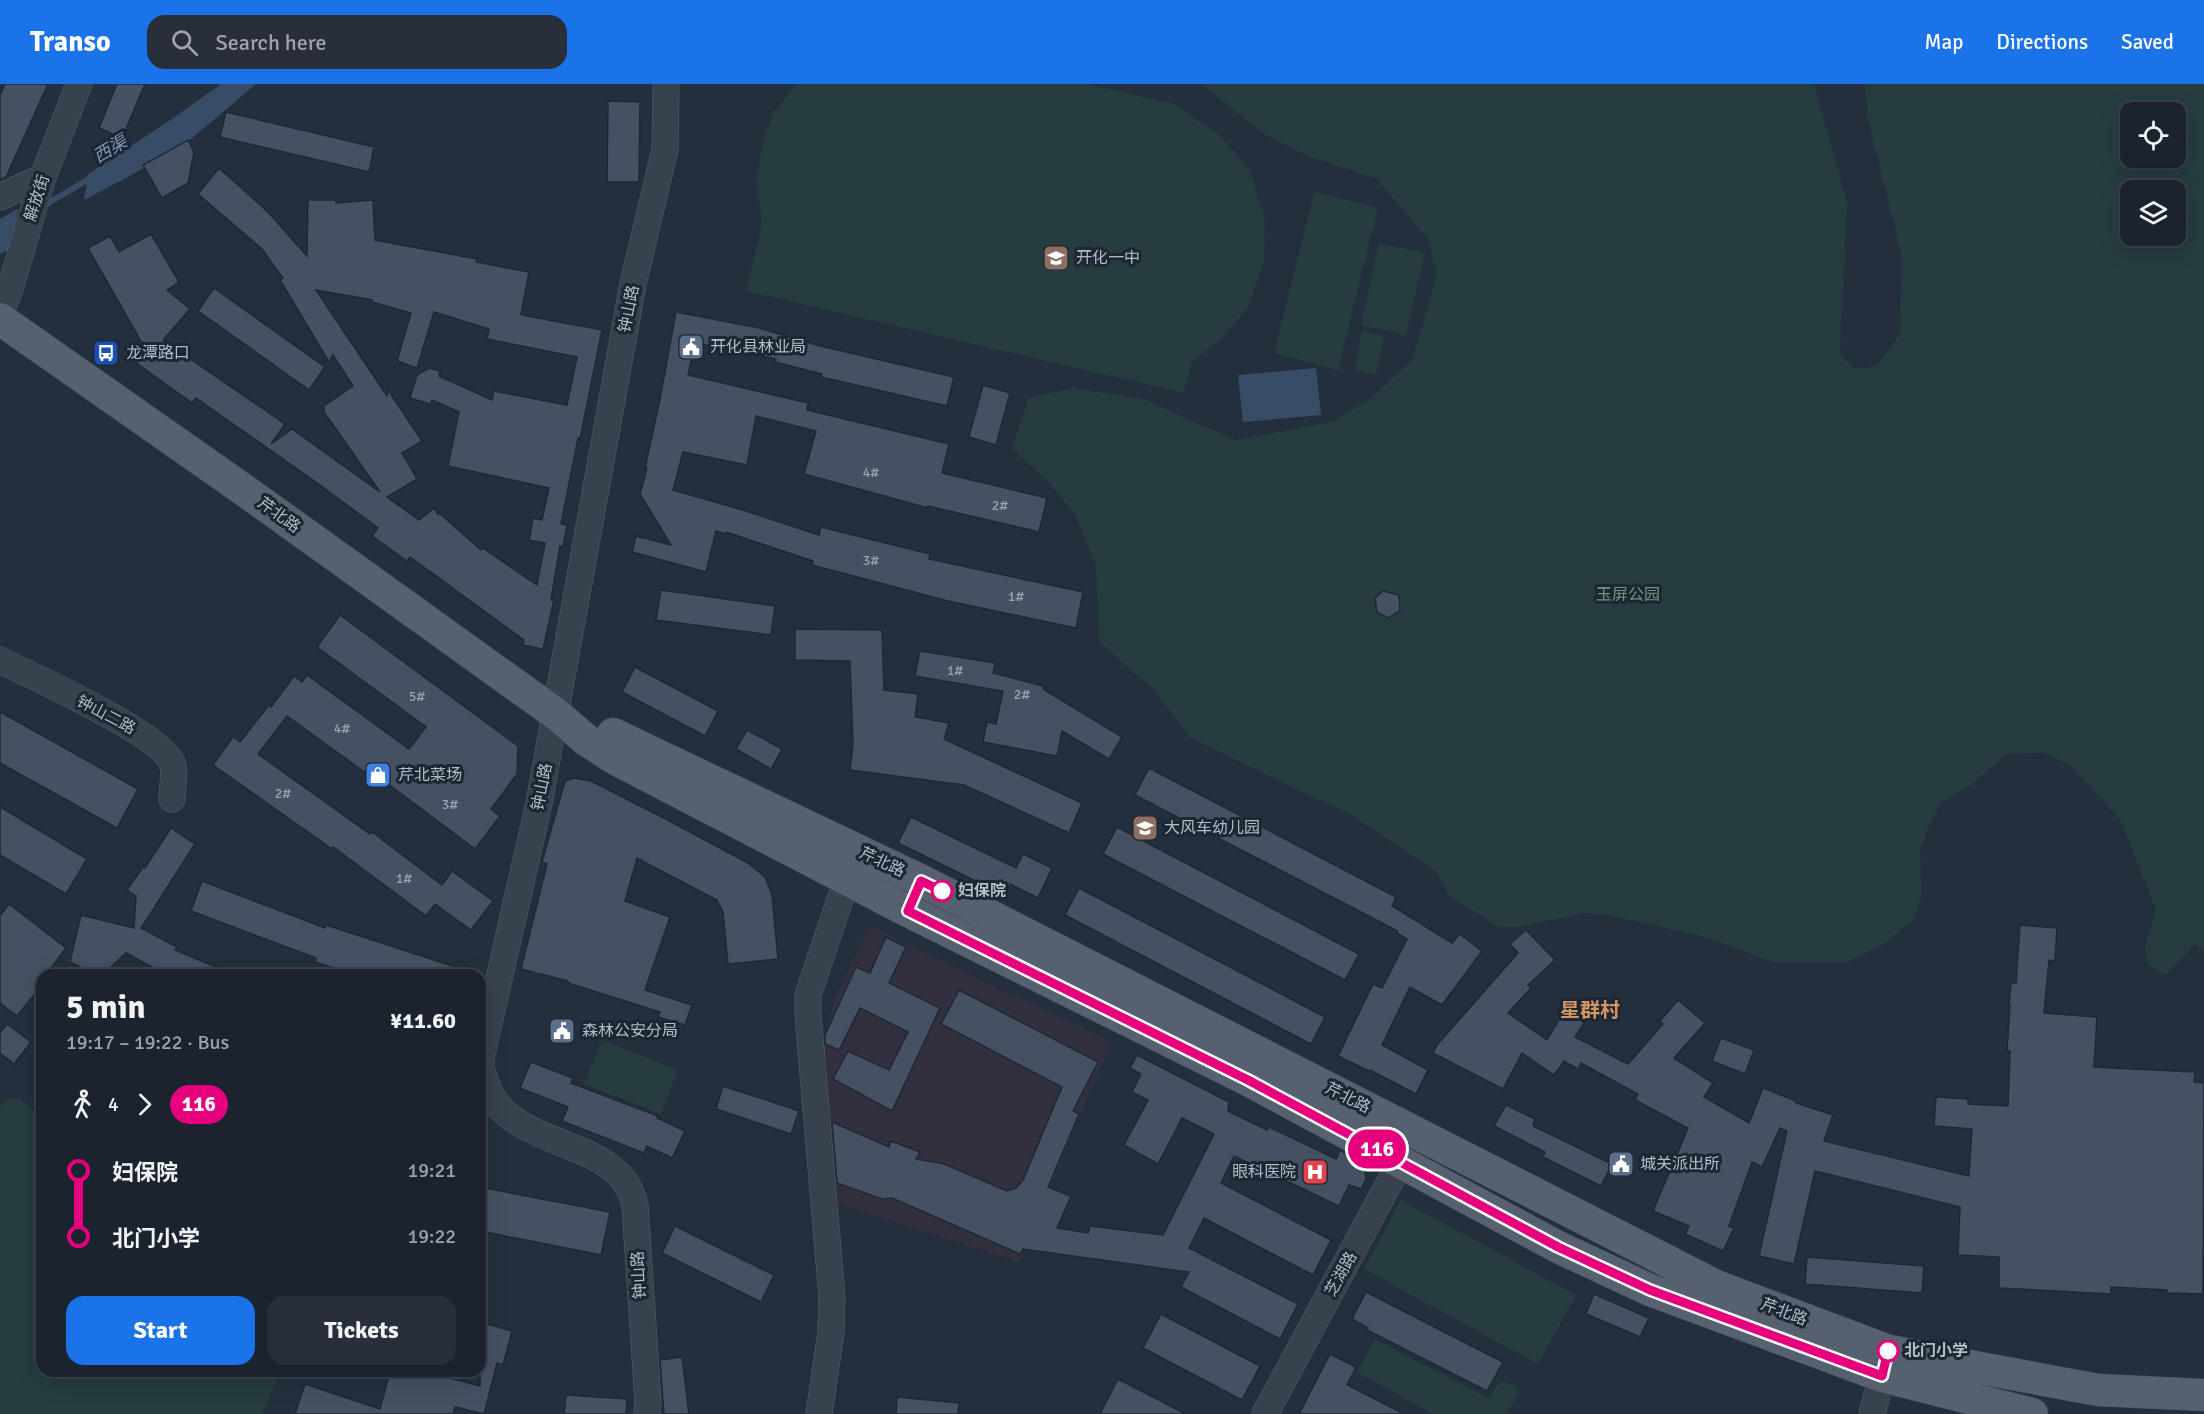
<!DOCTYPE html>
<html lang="en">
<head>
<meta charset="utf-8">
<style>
	:root { --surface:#1b232e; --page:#282f3a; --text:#f1f3f6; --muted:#a0a4aa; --line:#39404a; --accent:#1a73e8 }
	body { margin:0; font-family:Signika,"Noto Sans SC",sans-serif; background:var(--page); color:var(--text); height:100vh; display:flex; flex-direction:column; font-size:22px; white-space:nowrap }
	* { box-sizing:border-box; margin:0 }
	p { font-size:20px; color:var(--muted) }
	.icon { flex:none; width:33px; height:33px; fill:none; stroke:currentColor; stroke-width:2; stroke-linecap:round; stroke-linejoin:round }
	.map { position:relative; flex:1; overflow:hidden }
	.drawer { position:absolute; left:36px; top:885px; width:450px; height:408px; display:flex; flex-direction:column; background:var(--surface); border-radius:18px; box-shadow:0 6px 24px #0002,0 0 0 2px var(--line) }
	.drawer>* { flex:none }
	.badge { padding:0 12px; border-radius:20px; font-size:21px; line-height:39px }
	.buttons { position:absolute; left:2120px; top:18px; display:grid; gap:12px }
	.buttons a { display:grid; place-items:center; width:66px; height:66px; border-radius:12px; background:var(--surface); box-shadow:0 6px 24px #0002,0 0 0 2px var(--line); font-size:30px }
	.map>.badge { position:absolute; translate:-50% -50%; box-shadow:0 0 0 3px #fff }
	.legs { display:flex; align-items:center; gap:9px; height:66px; padding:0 30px; font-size:20px }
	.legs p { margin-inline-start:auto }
	.headline { display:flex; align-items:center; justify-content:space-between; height:102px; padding:0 30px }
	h1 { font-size:33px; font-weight:700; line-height:45px }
	.primary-button { display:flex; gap:12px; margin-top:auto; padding:12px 30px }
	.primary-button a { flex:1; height:69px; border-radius:18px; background:var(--accent); color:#fff; font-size:24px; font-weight:700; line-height:69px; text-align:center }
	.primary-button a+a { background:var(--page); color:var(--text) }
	ul { padding:0 30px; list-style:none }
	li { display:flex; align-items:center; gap:21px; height:66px; font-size:22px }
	li i { display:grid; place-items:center; width:9px; height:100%; margin:0 8px; background:currentColor }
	li i::after { content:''; width:15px; height:15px; margin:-8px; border:4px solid; border-radius:50%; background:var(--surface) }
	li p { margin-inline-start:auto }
	li:first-child i { background:linear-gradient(#0000 50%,currentColor 0) }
	li:last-child i { background:linear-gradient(currentColor 50%,#0000 0) }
	header { display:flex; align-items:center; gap:36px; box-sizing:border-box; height:84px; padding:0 30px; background:var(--accent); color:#fff }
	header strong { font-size:28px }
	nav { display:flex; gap:33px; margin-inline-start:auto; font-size:21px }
	.search { width:420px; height:54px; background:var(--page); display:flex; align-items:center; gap:15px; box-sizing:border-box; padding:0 21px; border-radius:18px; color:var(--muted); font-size:22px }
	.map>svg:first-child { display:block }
	.medical { fill:#32303f }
	.green { fill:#263c3f; fill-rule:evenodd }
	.water { fill:#394c67 }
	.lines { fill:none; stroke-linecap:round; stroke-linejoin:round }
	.stream { stroke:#394c67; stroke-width:6 }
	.building { fill:#455162; stroke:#1f2835; stroke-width:1.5; fill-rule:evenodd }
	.minor-casing { stroke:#565f6c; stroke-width:27 }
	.major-casing { stroke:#414a57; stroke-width:33 }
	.minor { stroke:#38414e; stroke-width:26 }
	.major { stroke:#56606e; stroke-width:32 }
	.line-1-casing { stroke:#fff; stroke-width:14 }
	.line-1 { stroke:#e6007e; stroke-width:9 }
	.stop-1-dot { fill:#fff; stroke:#e6007e; stroke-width:3 }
	.labels { text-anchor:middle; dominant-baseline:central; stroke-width:6; stroke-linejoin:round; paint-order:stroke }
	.number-label { font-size:14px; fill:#98a1af }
	.street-label { font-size:16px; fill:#b4bcc9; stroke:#1d2633 }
	.poi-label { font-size:16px; fill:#b4bcc9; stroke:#1d2633; text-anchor:start }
	.park-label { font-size:16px; fill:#6b9a76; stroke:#1d2633 }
	.stop-label { font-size:16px; font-weight:bold; fill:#b4bcc9; stroke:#1d2633; text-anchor:start }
	.water-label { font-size:18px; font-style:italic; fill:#7c92b1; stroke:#1d2633 }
	.quarter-label { font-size:20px; font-weight:bold; fill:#d59563; stroke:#1d2633 }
</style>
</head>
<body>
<header>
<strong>Transo</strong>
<div class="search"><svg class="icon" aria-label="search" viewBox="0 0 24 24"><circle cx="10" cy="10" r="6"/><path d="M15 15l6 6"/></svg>Search here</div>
<nav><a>Map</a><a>Directions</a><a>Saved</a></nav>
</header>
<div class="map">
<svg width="2204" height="1330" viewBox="0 0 2204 1330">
	<rect width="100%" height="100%" fill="#242f3e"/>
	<polygon class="medical" points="870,842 1111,958 1019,1178 831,1117 822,958 839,903"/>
	<g class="green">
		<polygon points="797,0 1087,0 1174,20 1219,51 1250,86 1265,136 1264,178 1247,225 1220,256 1192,277 1184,309 746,207 762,138 756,93 765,51 774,28"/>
		<path d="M1201 0H1814L1847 118 1840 270 1855 285 1877 282 1900 250 1902 173 1868 36 1865 0H2204V866L2195 860 2166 891 2149 882 2145 862 2156 826 2120 735 2071 682 2045 669 2007 670 1969 702 1939 720 1920 764 1922 811 1913 836 1885 859 1847 878 1776 879 1705 853 1613 832 1583 829 1519 843H1499L1449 812 1436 787 1353 732 1189 653 1157 609 1100 558 1096 482 1075 430 1048 397 1012 364 1029 314 1072 304 1143 315 1235 356 1333 338 1370 315 1413 275 1437 189 1428 155 1377 95 1308 72 1264 50ZM2130 28H2175V74H2130ZM2130 106H2175V152H2130Z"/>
		<polygon points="1314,108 1378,124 1338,286 1274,269"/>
		<polygon points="1379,159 1425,169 1406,251 1361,241"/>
		<polygon points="1362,247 1384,252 1376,290 1354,286"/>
		<polygon points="602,956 678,986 661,1030 584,1000"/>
		<polygon points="12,1013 20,1015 42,1033 42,1287 314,1287 287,1289 278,1293 262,1330 0,1330 0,1025 3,1018"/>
		<polygon points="1401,1116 1576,1211 1538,1280 1364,1185"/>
		<polygon points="1375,1255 1488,1314 1500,1297 1514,1301 1520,1307 1507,1330 1433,1330 1357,1288"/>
	</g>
	<g class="water">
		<polygon points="221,0 256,0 191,55 135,89 84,116 88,90 169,37"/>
		<polygon points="18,125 12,164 0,170 0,135"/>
		<polygon points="1316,284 1321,331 1243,338 1238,291"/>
	</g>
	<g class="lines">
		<polyline class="stream" points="42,123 92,93"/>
	</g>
	<g class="building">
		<polygon points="5,0 48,0 6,93 0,96 0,11"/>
		<polygon points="117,0 145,0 122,54 99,44"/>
		<polygon points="608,17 640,18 639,98 607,98"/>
		<polygon points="226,28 374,63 369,88 220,53"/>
		<polygon points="188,56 194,68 188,99 162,114 143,81"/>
		<path d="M219 84 268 128 307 172 308 116H336V119L373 116 375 156 477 175 476 178 529 188 521 231 602 246 580 355 578 354 561 440 567 441 563 463 560 462 551 516H554L543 565 523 561 524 556 410 473 407 477 372 452 378 444 313 396 196 314 192 319 131 275 142 259 88 164 110 152 119 168 151 150 179 198 167 206 190 225 163 256 285 340 271 360 292 345 380 408 324 328V322L353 302 333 271 329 278 280 196 283 194 262 165 198 110ZM316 206 372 216V218L411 229 397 277 417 284 434 228 489 245 487 255 577 273 567 321 494 307 492 316 439 292 440 287 429 284 417 291 410 314 430 320 432 316 459 328 448 382 549 404 542 436 533 434 529 456 545 459 537 501 483 464 481 466 438 428V430L434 424 419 436 387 413 417 395 402 369 422 357 388 306 387 312Z"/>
		<polygon points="214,204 325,283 309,306 198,227"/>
		<polygon points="676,228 759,244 820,262 954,293 947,322 821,293 822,290 775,278 776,275 695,259 688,291 808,319 807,326 949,360 942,389 1047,414 1039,448 928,422 928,424 804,390 816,347 756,332 747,381 683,368 673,406 743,426 819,451 821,443 930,470 929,475 1083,508 1076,544 948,517 812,481 813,477 726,448 725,450 716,447 706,488 632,468 636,452 671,461 640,410 647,384 645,384 660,315"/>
		<polygon points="983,301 1010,309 996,361 969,353"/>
		<polygon points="661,506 775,522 771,551 656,536"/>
		<polygon points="1383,507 1399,511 1400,527 1388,534 1377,528 1375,514"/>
		<polygon points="340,531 518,662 517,690 491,725 500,732 475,765 388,700 385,703 287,632 258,670 370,750 372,748 442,801 452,787 493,817 471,846 435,820 426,832 333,763 332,765 213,681 233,653 240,658 269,621 271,623 294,592 302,598 307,591 409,665 426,643 317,563"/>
		<polygon points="795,545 882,546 884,606 918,610 915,633 949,639 944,655 1082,719 1069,749 964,701 850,686 853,660 850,577 795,576"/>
		<polygon points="920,567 995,579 993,589 1043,602 1043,605 1122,653 1109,675 1062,647 1057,672 983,658 987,638 996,640 1003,607 915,592"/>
		<polygon points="635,583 718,627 705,652 622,608"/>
		<polygon points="0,628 138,705 117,744 0,679"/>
		<polygon points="747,646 782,665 771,685 736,665"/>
		<polygon points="1149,684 1396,813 1392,822 1452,859 1460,850 1482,867 1442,921 1410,903 1382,961 1428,986 1416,1010 1370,986 1369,987 1338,972 1373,900 1382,904 1407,855 1397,849 1398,847 1135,711"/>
		<polygon points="574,694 591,697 660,732 748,779 765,793 772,811 778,875 728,880 723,828 717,816 637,774 625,817 670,833 645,906 692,921 685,941 658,933 660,928 568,899 568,897 521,885 547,780 542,778 565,697"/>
		<polygon points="0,723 87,775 66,810 0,771"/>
		<polygon points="911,733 1016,784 1023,770 1052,784 1038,814 1010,800 1004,811 898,759"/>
		<polygon points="1117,743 1359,870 1345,896 1103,770"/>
		<polygon points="171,744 195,760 141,844 177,863 175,866 235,891 167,891 126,869 102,891 96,891 70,878 81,831 134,844 136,812 127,806 143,783 145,784"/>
		<polygon points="202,797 325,844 326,841 471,888 470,891 355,891 315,878 316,874 191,827"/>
		<polygon points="1079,804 1325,933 1311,960 1065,831"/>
		<polygon points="9,820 66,864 46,891 42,891 42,901 17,932 0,919 0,832"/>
		<polygon points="2020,841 2057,844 2055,877 2049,876 2044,929 2097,933 2094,983 2195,988 2194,998 2204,999 2203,1210 2167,1209 2167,1206 2111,1203 2111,1210 1999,1204 1999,1173 1958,1171 1960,1123 1815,1087 1794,1180 1759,1172 1787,1047 1780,1044 1762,1083 1752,1078 1729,1142 1734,1144 1723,1167 1685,1150 1689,1142 1653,1127 1688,1044 1635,1016 1638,1010 1581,979 1578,985 1564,977 1554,991 1522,969 1503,1005 1433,969 1437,961 1518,869 1510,860 1526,846 1555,876 1528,901 1531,904 1508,929 1547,956 1567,922 1587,934 1575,953 1628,980 1663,940 1660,937 1678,916 1705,939 1674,974 1713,999 1704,1013 1749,1039 1763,1004 1796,1017 1796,1019 1833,1031 1824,1057 1969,1092 1972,1045 1934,1042 1936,1013 1968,1015 1968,1020 2008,1022 2010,967 2007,967 2010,921 2009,921 2011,899 2016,899"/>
		<polygon points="886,853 906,863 889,899 940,924 892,1027 833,995 848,967 889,986 908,948 860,924 839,966 825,960 825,951 856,883 870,889"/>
		<polygon points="959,906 1098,978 1073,1027 1079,1030 1048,1103 1071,1112 1057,1144 1088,1149 1090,1142 1163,1151 1214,1050 1182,1034 1158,1080 1124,1061 1148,1016 1132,1008 1141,990 1130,984 1137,971 1229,1018 1228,1027 1267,1046 1269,1043 1336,1075 1340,1066 1364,1079 1366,1095 1361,1105 1349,1101 1339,1122 1234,1072 1221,1099 1331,1156 1313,1191 1204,1134 1189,1164 1298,1220 1280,1255 1181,1203 1189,1188 1023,1165 1020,1170 892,1114 882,1115 837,1099 832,1038 889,1063 891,1057 920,1068 916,1075 944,1080 1007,1107 1016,1104 1023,1096 1062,1003 941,940"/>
		<polygon points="7,940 31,958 14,980 0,969 0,949"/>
		<polygon points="1721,954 1754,966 1745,990 1712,977"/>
		<polygon points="531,978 573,994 571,999 658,1032 657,1034 685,1047 672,1074 647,1062 644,1069 562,1037 568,1023 520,1004"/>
		<polygon points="723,1002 799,1027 791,1050 716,1025"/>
		<polygon points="1506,1021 1535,1035 1533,1042 1612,1080 1601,1102 1543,1073 1545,1068 1494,1042"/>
		<polygon points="485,1104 610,1128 601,1171 480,1147 480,1131"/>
		<polygon points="675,1142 774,1191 761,1218 662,1169"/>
		<polygon points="1807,1173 1924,1182 1922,1209 1805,1200"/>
		<polygon points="1366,1208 1503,1278 1487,1307 1367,1246 1368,1244 1352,1235"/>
		<polygon points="1594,1210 1649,1234 1640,1253 1586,1230"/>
		<polygon points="1161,1230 1260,1282 1242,1316 1143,1264"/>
		<polygon points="480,1238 512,1247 503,1281 497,1279 484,1330 455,1323 453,1330 295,1330 305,1300 380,1325 390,1287 423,1287 480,1302"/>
		<polygon points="1330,1270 1356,1283 1347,1301 1404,1330 1299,1330"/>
		<polygon points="682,1273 689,1330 664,1330 660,1276"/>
		<polygon points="1118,1295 1186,1330 1100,1330"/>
		<polygon points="566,1311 627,1315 626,1330 564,1330"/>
		<polygon points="897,1313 959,1319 958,1330 896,1330"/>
	</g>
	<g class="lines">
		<g class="minor-casing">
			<g id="minor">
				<polyline points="0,113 43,93"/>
				<polyline points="0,229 9,208 43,93 79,0"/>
				<path d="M0 576C32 592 166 652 173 682 175 691 172 705 172 715"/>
				<path d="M647 1330 648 1318 635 1121C620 1050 510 1069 487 1001 485 996 482 989 481 984 480 977 483 968 484 961L539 719 633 200 665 65 666 0"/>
				<polyline points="819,1330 831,1248 832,1213 808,931 808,911 847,795"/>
				<polyline points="1265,1330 1416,1049"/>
				<polyline points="1872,1330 1887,1273"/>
			</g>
		</g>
		<g class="major-casing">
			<g id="major">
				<polyline points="0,235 251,411 556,630 585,655 614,674 908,827 1248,996 1558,1163 1650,1206 1882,1292 2032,1330"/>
				<polyline points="613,650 922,797 1716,1202 1889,1267 2098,1306 2204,1311"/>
			</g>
		</g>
		<use href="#minor" class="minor"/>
		<use href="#major" class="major"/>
	</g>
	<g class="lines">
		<g class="line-1-casing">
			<polyline id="line-1" points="942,807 921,797 908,827 1248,996 1558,1163 1650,1206 1882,1292 1888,1267"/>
		</g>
		<use href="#line-1" class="line-1"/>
	</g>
	<defs>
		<g id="school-square" transform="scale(1.35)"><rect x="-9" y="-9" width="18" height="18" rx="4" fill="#8d6e63" stroke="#1d2633"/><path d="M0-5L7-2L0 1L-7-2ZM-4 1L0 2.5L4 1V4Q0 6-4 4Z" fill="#fff"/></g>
		<g id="civic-square" transform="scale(1.35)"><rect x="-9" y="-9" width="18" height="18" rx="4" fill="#5c6f8a" stroke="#1d2633"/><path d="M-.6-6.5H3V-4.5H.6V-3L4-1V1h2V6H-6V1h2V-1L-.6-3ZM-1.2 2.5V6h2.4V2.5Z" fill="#fff"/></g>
		<g id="bus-square" transform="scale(1.35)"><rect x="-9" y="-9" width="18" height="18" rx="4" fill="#1a4fb4" stroke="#1d2633"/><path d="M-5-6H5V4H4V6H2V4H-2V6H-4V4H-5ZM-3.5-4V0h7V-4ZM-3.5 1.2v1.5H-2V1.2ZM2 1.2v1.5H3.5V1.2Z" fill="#fff"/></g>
		<g id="shop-square" transform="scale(1.35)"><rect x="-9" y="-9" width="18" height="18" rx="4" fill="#3f7fe0" stroke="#1d2633"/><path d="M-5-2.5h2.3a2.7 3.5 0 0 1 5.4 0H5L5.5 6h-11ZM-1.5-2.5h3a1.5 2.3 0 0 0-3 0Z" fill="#fff"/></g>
		<g id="hospital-square" transform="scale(1.35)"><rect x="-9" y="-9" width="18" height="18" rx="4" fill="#e0444e" stroke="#1d2633"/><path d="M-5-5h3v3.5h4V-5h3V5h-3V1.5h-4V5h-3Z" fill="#fff"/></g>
	</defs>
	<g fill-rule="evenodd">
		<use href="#school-square" x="1056" y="174"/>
		<use href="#civic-square" x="691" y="263"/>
		<use href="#bus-square" x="106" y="269"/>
		<use href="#shop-square" x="378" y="691"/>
		<use href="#school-square" x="1145" y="744"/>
		<use href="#civic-square" x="562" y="947"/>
		<use href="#civic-square" x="1621" y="1080"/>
		<use href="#hospital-square" x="1315" y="1088"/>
	</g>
	<g class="stop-1-dot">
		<circle cx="942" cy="807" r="10"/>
		<circle cx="1888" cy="1267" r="10"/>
	</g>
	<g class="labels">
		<g class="number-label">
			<text x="871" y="388">4#</text>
			<text x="1000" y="421">2#</text>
			<text x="871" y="476">3#</text>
			<text x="1016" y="512">1#</text>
			<text x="955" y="586">1#</text>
			<text x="1022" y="610">2#</text>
			<text x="417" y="612">5#</text>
			<text x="342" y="644">4#</text>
			<text x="283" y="709">2#</text>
			<text x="450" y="720">3#</text>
			<text x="404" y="794">1#</text>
		</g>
		<g class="street-label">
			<text transform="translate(37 114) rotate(-72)">解放街</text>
			<text transform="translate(629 225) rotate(-79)">钟山路</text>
			<text transform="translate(279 431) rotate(36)">芹北路</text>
			<text transform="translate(106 631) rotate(28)">钟山二路</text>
			<text transform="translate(542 703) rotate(-79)">钟山路</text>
			<text transform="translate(882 778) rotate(25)">芹北路</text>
			<text transform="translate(1348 1014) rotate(27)">芹北路</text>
			<text transform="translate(1341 1190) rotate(-61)">芝湖路</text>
			<text transform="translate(639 1191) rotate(-93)">钟山路</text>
			<text transform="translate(1784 1228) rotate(21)">芹北路</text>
		</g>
		<g class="poi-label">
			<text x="1076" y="174">开化一中</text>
			<text x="710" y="263">开化县林业局</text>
			<text x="126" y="269">龙潭路口</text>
			<text x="398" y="691">芹北菜场</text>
			<text x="1164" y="744">大风车幼儿园</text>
			<text x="582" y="947">森林公安分局</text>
			<text x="1640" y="1080">城关派出所</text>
			<text x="1296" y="1088" text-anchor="end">眼科医院</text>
		</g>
		<g class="park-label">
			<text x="1628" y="511">玉屏公园</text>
		</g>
		<g class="stop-label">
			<text x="958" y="807">妇保院</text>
			<text x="1904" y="1267">北门小学</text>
		</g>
		<g class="water-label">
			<text transform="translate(110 65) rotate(-31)">西渠</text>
		</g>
		<g class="quarter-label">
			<text x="1590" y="926">星群村</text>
		</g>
	</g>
</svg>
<div class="buttons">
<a><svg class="icon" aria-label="locate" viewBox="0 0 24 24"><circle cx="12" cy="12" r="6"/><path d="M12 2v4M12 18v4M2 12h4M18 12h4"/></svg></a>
<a><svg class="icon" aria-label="layers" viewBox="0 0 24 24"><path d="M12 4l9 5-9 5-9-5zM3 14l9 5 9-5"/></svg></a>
</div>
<b class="badge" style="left:1377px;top:1065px;background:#e6007e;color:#fff">116</b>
<section class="drawer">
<div class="headline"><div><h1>5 min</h1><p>19:17 – 19:22 · Bus</p></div><b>¥11.60</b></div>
<div class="legs"><svg class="icon" aria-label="walk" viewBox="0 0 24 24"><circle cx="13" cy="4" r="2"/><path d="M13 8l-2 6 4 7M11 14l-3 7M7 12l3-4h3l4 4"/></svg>4<svg class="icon" aria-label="forward" viewBox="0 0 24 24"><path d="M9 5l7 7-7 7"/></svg><b class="badge" style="background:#e6007e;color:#fff">116</b></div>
<ul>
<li><i style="color:#e6007e"></i><b>妇保院</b><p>19:21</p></li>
<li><i style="color:#e6007e"></i><b>北门小学</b><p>19:22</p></li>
</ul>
<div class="primary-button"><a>Start</a><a>Tickets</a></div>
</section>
</div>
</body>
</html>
